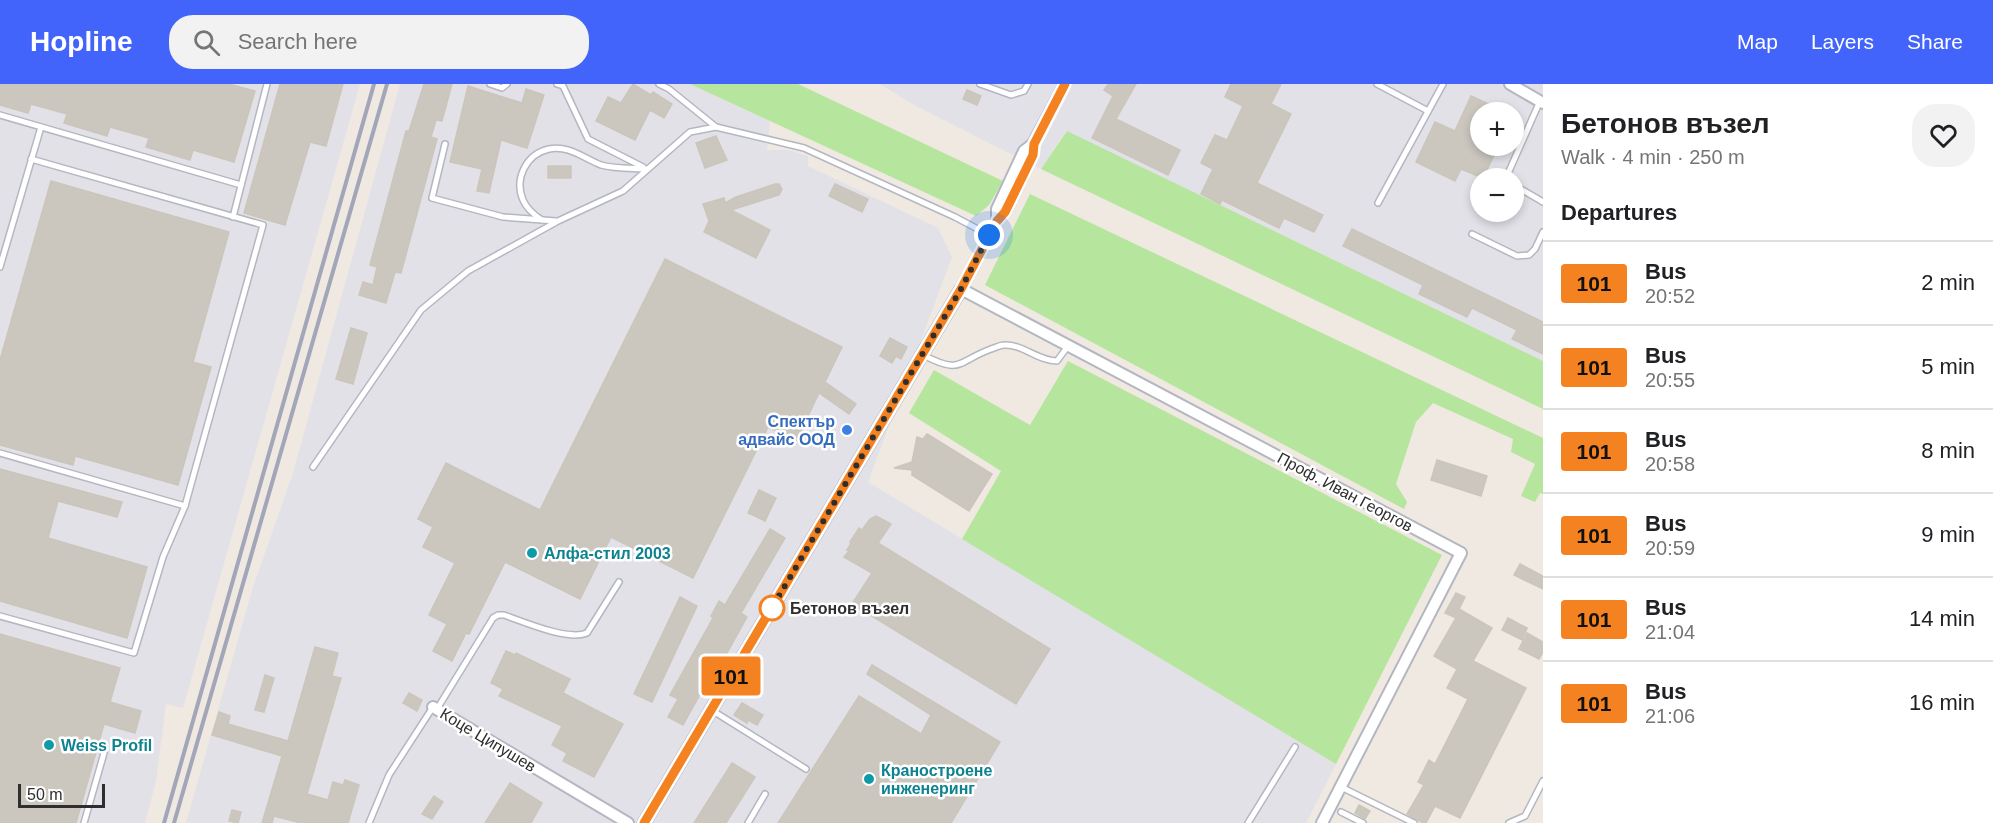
<!DOCTYPE html>
<html lang="en">
<head>
<meta charset="utf-8">
<style>
	:root { --surface:#fff; --page:#f2f2f2; --text:#202124; --muted:#757577; --line:#e0e0e0; --accent:#4264fb }
	body { margin:0; font-family:Helvetica,sans-serif; background:var(--page); color:var(--text); height:100vh; display:flex; flex-direction:column; font-size:22px; white-space:nowrap }
	* { box-sizing:border-box; margin:0 }
	p { font-size:20px; color:var(--muted) }
	.icon { flex:none; width:33px; height:33px; fill:none; stroke:currentColor; stroke-width:2; stroke-linecap:round; stroke-linejoin:round }
	.map { position:relative; flex:1; overflow:hidden }
	.sheet { display:flex; flex-direction:column; background:var(--surface); width:450px }
	.sheet>* { flex:none }
	.badge { padding:0 12px; border-radius:4px; font-size:21px; line-height:39px }
	.buttons { position:absolute; left:1470px; top:18px; display:grid; gap:12px }
	.buttons a { display:grid; place-items:center; width:54px; height:54px; border-radius:50%; background:var(--surface); box-shadow:0 3px 9px #0003; font-size:30px }
	.scale { position:absolute; left:18px; bottom:15px; width:87px; box-sizing:border-box; padding-left:6px; border:3px solid #2e2e2e; border-top:0; font-size:16px; line-height:21px; white-space:nowrap; color:#2e2e2e; -webkit-text-stroke:4px #fff; paint-order:stroke }
	.you { position:absolute; width:30px; height:30px; margin:-15px; border:4px solid #fff; border-radius:50%; background:#1a73e8; box-shadow:0 0 0 9px #1a73e833 }
	.map>.badge { position:absolute; translate:-50% -50%; box-shadow:0 0 0 3px #fff }
	h2 { padding:0 18px; font-size:22px; line-height:54px }
	.round { display:grid; place-items:center; flex:none; width:63px; height:63px; border-radius:24px; background:var(--page) }
	.head { display:flex; align-items:center; justify-content:space-between; height:102px; padding:0 18px }
	h1 { font-size:28px; font-weight:800; line-height:45px }
	ul { padding:0; list-style:none }
	li { display:flex; align-items:center; gap:18px; height:84px; padding:0 18px; border-top:2px solid var(--line) }
	li div { flex:1 }
	li b { display:block; font-size:22px }
	li em { font-style:normal }
	li .badge { min-width:66px; font-weight:700; text-align:center }
	header { display:flex; align-items:center; gap:36px; box-sizing:border-box; height:84px; padding:0 30px; background:var(--accent); color:#fff }
	header strong { font-size:28px }
	nav { display:flex; gap:33px; margin-inline-start:auto; font-size:21px }
	.search { width:420px; height:54px; background:var(--page); display:flex; align-items:center; gap:15px; box-sizing:border-box; padding:0 21px; border-radius:24px; color:var(--muted); font-size:22px }
	main { display:flex; flex:1; min-height:0 }
	.map>svg:first-child { display:block }
	.industrial { fill:#e3e1e8; fill-rule:evenodd }
	.green { fill:#b6e59e }
	.building { fill:#cbc7bf; stroke:#cbc5ba; stroke-width:1.5 }
	.lines { fill:none; stroke-linecap:round; stroke-linejoin:round }
	.service-casing { stroke:#b4b7c1; stroke-width:8 }
	.minor-casing { stroke:#b4b7c1; stroke-width:14 }
	.tertiary-casing { stroke:#b4b7c1; stroke-width:15 }
	.service { stroke:#fff; stroke-width:5 }
	.minor { stroke:#fff; stroke-width:10 }
	.tertiary { stroke:#fff; stroke-width:12 }
	.rail { stroke:#a3a6b8; stroke-width:4 }
	.line-casing { stroke:#fff; stroke-width:14 }
	.line { stroke:#f58220; stroke-width:9 }
	.walk { stroke:#2e2e2e; stroke-width:6; stroke-dasharray:0 10.8 }
	.shop-dot { fill:#3f7fe0; stroke:#fff; stroke-width:2 }
	.culture-dot { fill:#0f9aa8; stroke:#fff; stroke-width:2 }
	.stop-dot { fill:#fff; stroke:#f58220; stroke-width:3 }
	.labels { text-anchor:middle; dominant-baseline:central; stroke-width:5; stroke-linejoin:round; paint-order:stroke }
	.shop-label { font-size:16px; font-weight:bold; fill:#366cbe; stroke:#fff; text-anchor:end }
	.street-label { font-size:16px; fill:#2e2e2e; stroke:#fff }
	.culture-label { font-size:16px; font-weight:bold; fill:#0d838f; stroke:#fff; text-anchor:start }
	.stop-label { font-size:16px; font-weight:bold; fill:#2e2e2e; stroke:#fff; text-anchor:start }
</style>
</head>
<body>
<header>
<strong>Hopline</strong>
<div class="search"><svg class="icon" aria-label="search" viewBox="0 0 24 24"><circle cx="10" cy="10" r="6"/><path d="M15 15l6 6"/></svg>Search here</div>
<nav><a>Map</a><a>Layers</a><a>Share</a></nav>
</header>
<main>
<div class="map">
<svg width="1543" height="739" viewBox="0 0 1543 739">
	<rect width="100%" height="100%" fill="#efe9e1"/>
	<g class="industrial">
		<polygon points="0,0 360,0 183,624 166,620 156,697 145,739 0,739"/>
		<polygon points="400,0 690,0 770,37 767,66 788,66 808,72 808,82 938,144 952,173 868,398 1336,680 1306,739 186,739 252,506 293,389"/>
		<path d="M880 0H1543V277L1066 47 1041 85 914 21ZM1480 28H1514V62H1480ZM1480 94H1514V128H1480Z"/>
	</g>
	<g class="green">
		<polygon points="690,0 798,0 1003,97 989,121 976,132"/>
		<polygon points="1067,47 1543,277 1543,325 1041,85"/>
		<polygon points="1030,110 1543,354 1543,410 1540,409 1535,418 1521,412 1535,380 1511,368 1513,355 1433,319 1416,338 1396,400 1407,418 1404,425 985,201"/>
		<polygon points="1068,277 1442,471 1336,680 962,455 1001,387 909,329 934,286 1030,341"/>
	</g>
	<g class="building">
		<polygon points="0,0 229,0 255,7 234,78 193,66 190,76 146,63 149,54 110,43 107,52 64,39 67,30 31,20 28,29 0,21"/>
		<polygon points="280,0 343,0 326,62 310,58 285,141 244,129"/>
		<polygon points="424,0 452,0 442,37 436,36 431,53 437,55 401,189 395,188 386,219 359,211 363,198 373,201 377,183 370,181 406,47 409,47"/>
		<polygon points="633,0 651,11 653,8 672,20 664,34 650,26 635,56 596,37 608,13 621,19"/>
		<polygon points="1108,0 1136,0 1116,35 1180,66 1168,91 1092,54 1113,12 1104,6"/>
		<polygon points="1231,0 1281,0 1271,20 1291,30 1257,99 1323,131 1314,148 1284,134 1279,144 1222,116 1220,120 1201,110 1213,85 1201,79 1215,51 1227,56 1243,22 1225,13"/>
		<polygon points="468,2 522,19 526,5 544,11 527,64 501,56 489,109 477,107 482,85 450,78"/>
		<polygon points="967,6 981,12 977,21 963,15"/>
		<polygon points="1471,12 1506,28 1480,28 1480,62 1486,62 1496,67 1483,94 1461,85 1455,97 1416,78 1435,38 1455,47"/>
		<polygon points="716,52 727,76 705,84 696,59"/>
		<rect x="548" y="82" width="23" height="12"/>
		<polygon points="51,97 229,148 193,278 211,283 178,401 75,372 73,381 0,361 0,276"/>
		<polygon points="775,100 779,100 782,105 779,111 731,126 770,146 756,174 704,148 709,137 703,120 724,114 725,119 736,113"/>
		<polygon points="835,100 868,115 862,128 829,112"/>
		<polygon points="1352,145 1543,238 1543,270 1512,255 1517,246 1472,224 1467,233 1419,210 1423,201 1343,162"/>
		<polygon points="665,175 842,263 825,298 856,320 849,330 819,309 796,357 768,343 693,494 611,453 580,515 505,478 469,550 466,549 452,577 433,567 447,540 429,531 455,479 423,463 433,443 418,435 446,379 540,426"/>
		<polygon points="351,244 367,249 353,300 336,295"/>
		<polygon points="890,254 907,263 901,275 896,272 892,279 880,272"/>
		<polygon points="927,350 992,390 969,427 912,391 912,386 894,384 912,378 917,353 923,355"/>
		<polygon points="1437,376 1487,392 1481,412 1431,396"/>
		<polygon points="0,385 122,418 117,433 58,417 48,454 147,483 127,554 0,517"/>
		<polygon points="759,406 776,414 765,437 748,429"/>
		<polygon points="876,432 891,440 878,459 1050,565 1016,620 852,520 872,489 844,473 849,467 847,466 851,459 850,458 859,444 862,446 870,435"/>
		<polygon points="770,445 785,454 741,529 747,533 722,578 719,576 683,641 668,633 678,615 670,611 713,534 711,532 719,517 725,521"/>
		<polygon points="1520,480 1543,492 1543,505 1514,491"/>
		<polygon points="1456,509 1465,513 1459,525 1492,544 1473,577 1526,604 1460,734 1435,722 1426,739 1423,739 1407,730 1424,701 1418,698 1429,676 1435,680 1468,615 1447,604 1457,585 1434,572 1456,534 1445,529"/>
		<polygon points="680,513 697,522 652,618 634,610"/>
		<polygon points="1508,534 1527,544 1522,556 1502,546"/>
		<polygon points="1527,549 1543,558 1543,568 1539,575 1519,565"/>
		<polygon points="0,550 120,584 110,618 141,627 135,649 104,640 76,739 0,739"/>
		<polygon points="315,563 338,569 332,592 341,594 307,710 328,716 333,698 343,701 345,696 359,701 348,739 301,739 274,732 272,739 262,739 282,672 212,651 219,628 230,632 228,640 288,657"/>
		<polygon points="506,567 515,571 516,569 570,595 563,609 623,640 594,693 563,677 567,669 552,661 562,642 499,612 503,605 491,599"/>
		<polygon points="872,581 1000,658 951,739 778,739 859,612 921,650 931,631 867,590"/>
		<polygon points="265,591 274,594 264,628 255,626"/>
		<polygon points="409,609 422,616 417,627 403,619"/>
		<polygon points="742,619 763,631 757,641 748,636 747,639 734,631"/>
		<polygon points="732,679 755,693 726,739 694,739"/>
		<polygon points="510,699 542,719 531,739 485,739"/>
		<polygon points="434,712 443,718 432,735 422,730"/>
		<polygon points="1359,721 1370,727 1365,735 1355,729"/>
		<polygon points="232,726 241,728 238,739 229,737"/>
	</g>
	<g class="lines">
		<g class="service-casing">
			<g id="service">
				<polyline points="490,0 502,4 507,0"/>
				<polyline points="557,0 563,2 588,55 643,83"/>
				<polyline points="659,0 669,5 716,43"/>
				<polyline points="980,0 1011,11 1024,7 1028,0"/>
				<polyline points="1377,0 1428,27"/>
				<polyline points="0,31 241,101"/>
				<polyline points="445,60 432,114 503,133 556,137"/>
				<polyline points="1506,94 1540,17"/>
				<polyline points="1514,101 1543,118"/>
				<polyline points="1378,119 1443,0"/>
				<polyline points="233,133 267,0"/>
				<path d="M542 136C534 131 527 125 523 116 514 95 526 70 549 65 569 61 583 74 601 81 615 85 633 84 647 85"/>
				<polyline points="1472,150 1517,172 1529,171 1535,165 1543,148"/>
				<polyline points="0,183 41,43"/>
				<path d="M923 271C962 291 956 278 991 265 995 264 1000 261 1004 261 1023 260 1038 277 1057 277L1068 262"/>
				<polyline points="0,369 185,422"/>
				<polyline points="313,383 421,226 468,187 558,137 623,107 690,48 716,43 804,64 955,133 989,151"/>
				<polyline points="0,532 134,569 163,473 185,422 263,141 31,75"/>
				<path d="M437 625 493 534 498 531H504C524 538 568 557 587 549L619 498"/>
				<polyline points="713,627 806,685"/>
				<polyline points="1341,703 1414,739"/>
				<polyline points="1341,728 1363,739"/>
				<polyline points="84,739 104,669"/>
				<polyline points="369,739 389,691 433,623"/>
				<polyline points="748,739 765,710"/>
				<polyline points="1248,739 1295,663"/>
				<polyline points="1509,739 1525,732 1543,697"/>
			</g>
		</g>
		<g class="minor-casing">
			<g id="minor">
				<polyline points="1510,0 1543,19"/>
				<polyline points="1033,60 1033,71 1005,128 997,137 961,205 1461,469 1322,739"/>
				<polyline points="997,137 997,125 1024,67 1033,60 1065,0"/>
				<polyline points="433,623 628,739"/>
			</g>
		</g>
		<g class="tertiary-casing">
			<polyline id="tertiary" points="644,739 961,205"/>
		</g>
		<use href="#service" class="service"/>
		<use href="#minor" class="minor"/>
		<use href="#tertiary" class="tertiary"/>
		<g class="rail">
			<polyline points="164,739 374,0"/>
			<polyline points="174,739 387,0"/>
		</g>
	</g>
	<g class="lines">
		<g class="line-casing">
			<polyline id="line" points="644,739 961,205 997,137 1005,128 1033,71 1034,60 1065,0"/>
		</g>
		<use href="#line" class="line"/>
		<polyline class="walk" points="772,524 770,527 961,205 989,151"/>
	</g>
	<circle class="shop-dot" cx="847" cy="346" r="6"/>
	<g class="culture-dot">
		<circle cx="532" cy="469" r="6"/>
		<circle cx="49" cy="661" r="6"/>
		<circle cx="869" cy="695" r="6"/>
	</g>
	<circle class="stop-dot" cx="772" cy="524" r="12"/>
	<g class="labels">
		<g class="shop-label">
			<text x="835" y="337">Спектър<tspan x="835" dy="18">адвайс ООД</tspan></text>
		</g>
		<g class="street-label">
			<text transform="translate(1345 408) rotate(28)">Проф. Иван Георгов</text>
			<text transform="translate(488 656) rotate(31)">Коце Ципушев</text>
		</g>
		<g class="culture-label">
			<text x="544" y="469">Алфа-стил 2003</text>
			<text x="61" y="661">Weiss Profil</text>
			<text x="881" y="686">Краностроене<tspan x="881" dy="18">инженеринг</tspan></text>
		</g>
		<g class="stop-label">
			<text x="790" y="524">Бетонов възел</text>
		</g>
	</g>
</svg>
<div class="buttons">
<a>+</a>
<a>−</a>
</div>
<div class="scale">50 m</div>
<div class="you" style="left:989px;top:151px"></div>
<b class="badge" style="left:731px;top:592px;background:#f58220;color:#111">101</b>
</div>
<section class="sheet">
<div class="head"><div><h1>Бетонов възел</h1><p>Walk · 4 min · 250 m</p></div><a class="round"><svg class="icon" aria-label="heart" viewBox="0 0 24 24"><path d="M12 20l-8-8c-3-5 5-10 8-4 3-6 11-1 8 4z"/></svg></a></div>
<h2>Departures</h2>
<ul>
<li><span class="badge" style="background:#f58220;color:#111">101</span><div><b>Bus</b><p>20:52</p></div><em>2 min</em></li>
<li><span class="badge" style="background:#f58220;color:#111">101</span><div><b>Bus</b><p>20:55</p></div><em>5 min</em></li>
<li><span class="badge" style="background:#f58220;color:#111">101</span><div><b>Bus</b><p>20:58</p></div><em>8 min</em></li>
<li><span class="badge" style="background:#f58220;color:#111">101</span><div><b>Bus</b><p>20:59</p></div><em>9 min</em></li>
<li><span class="badge" style="background:#f58220;color:#111">101</span><div><b>Bus</b><p>21:04</p></div><em>14 min</em></li>
<li><span class="badge" style="background:#f58220;color:#111">101</span><div><b>Bus</b><p>21:06</p></div><em>16 min</em></li>
</ul>
</section>
</main>
</body>
</html>
